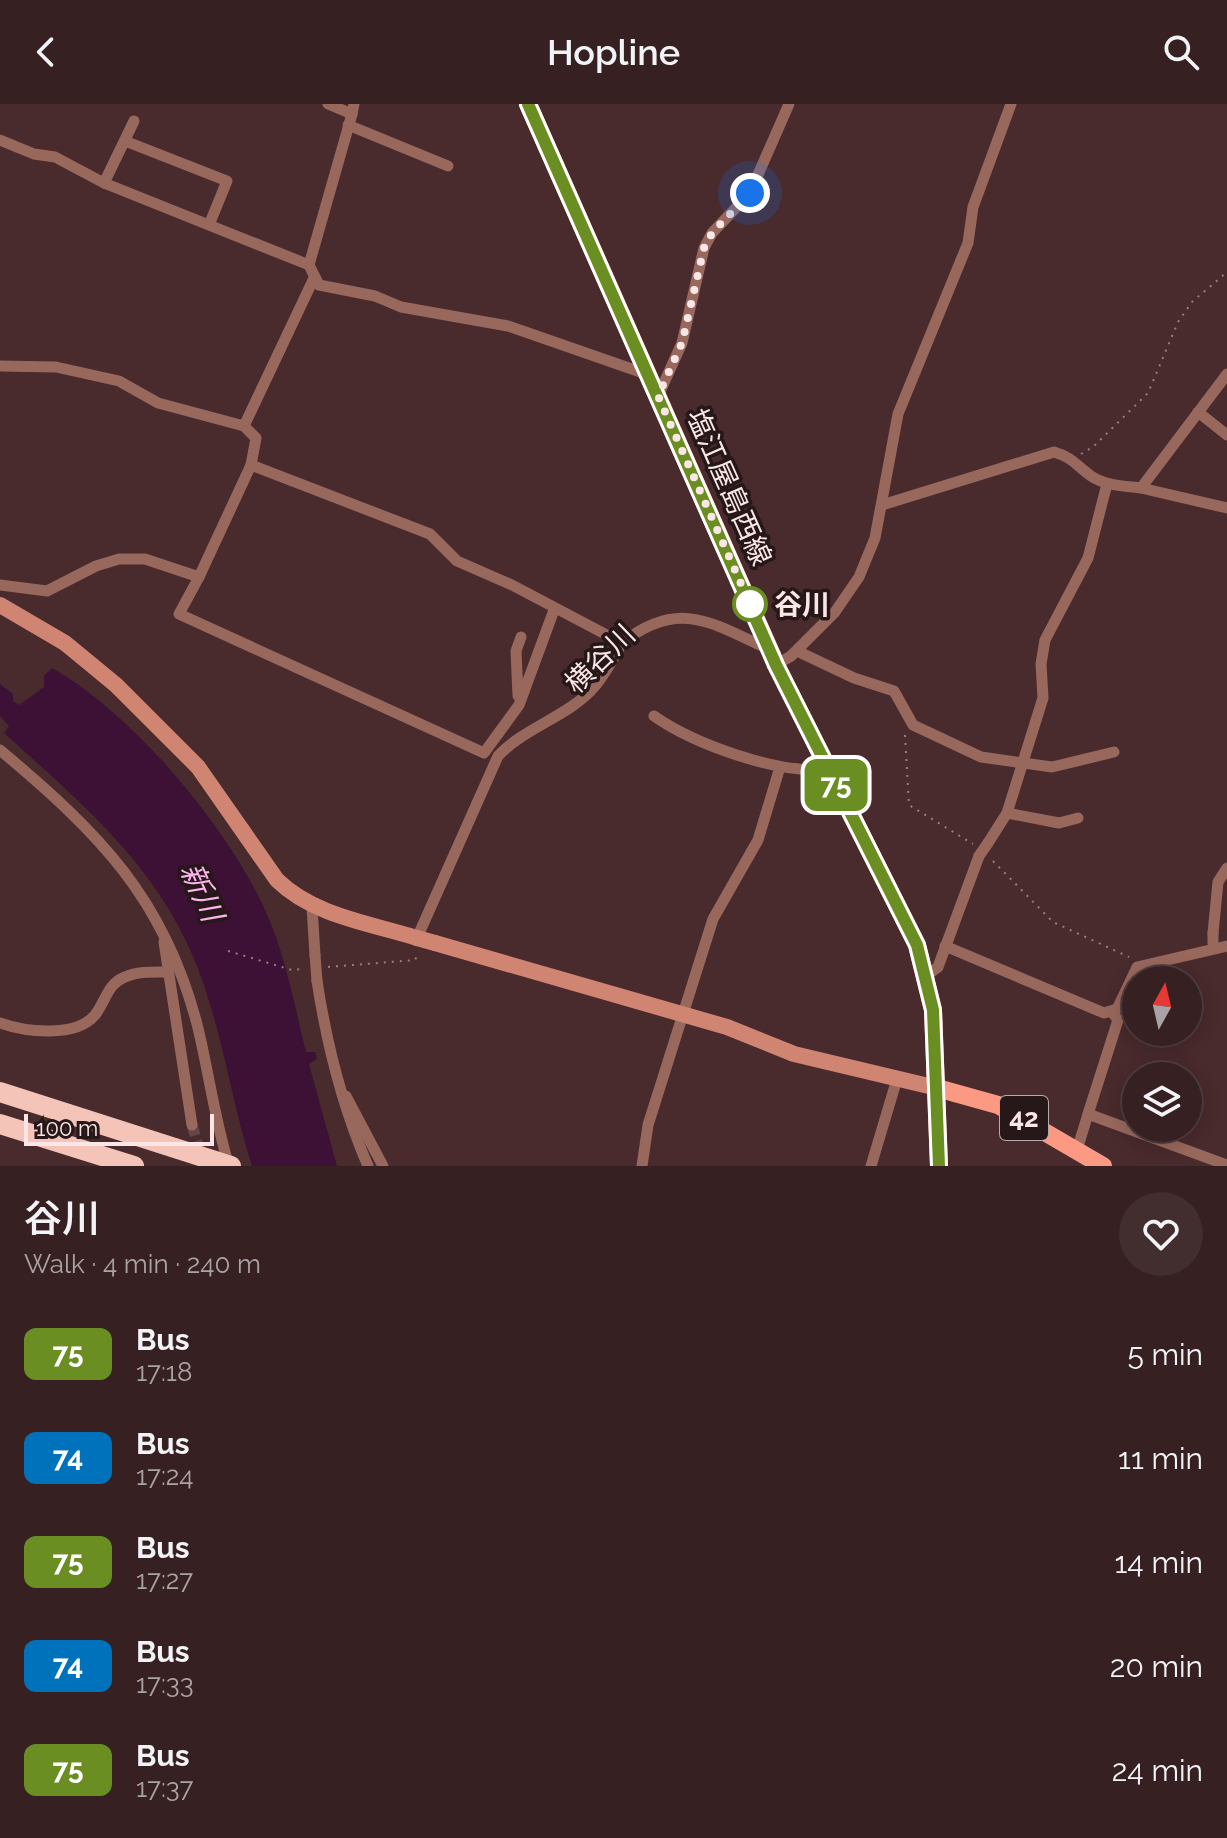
<!DOCTYPE html>
<html lang="en">
<head>
<meta charset="utf-8">
<style>
	:root { --surface:#372022; --page:#422d2f; --text:#f1f3f6; --muted:#aaa3a5; --line:#513e40 }
	body { margin:0; font-family:Raleway,"Noto Sans JP",sans-serif; background:var(--page); color:var(--text); height:100vh; display:flex; flex-direction:column; font-size:30px; white-space:nowrap }
	* { box-sizing:border-box; margin:0 }
	p { font-size:26px; color:var(--muted) }
	.icon { flex:none; width:44px; height:44px; fill:none; stroke:currentColor; stroke-width:2; stroke-linecap:round; stroke-linejoin:round }
	.map { position:relative; height:1062px; overflow:hidden }
	.sheet { display:flex; flex-direction:column; background:var(--surface); flex:1 }
	.sheet>* { flex:none }
	.badge { padding:0 16px; border-radius:12px; font-size:28px; line-height:52px }
	.needle { width:52px; rotate:8deg }
	.tools { position:absolute; left:1122px; top:862px; display:grid; gap:16px }
	.tools a { display:grid; place-items:center; width:80px; height:80px; border-radius:50%; background:var(--surface); box-shadow:0 4px 20px #0003,0 0 0 2px var(--line); font-size:40px }
	.scale { position:absolute; left:24px; bottom:20px; width:190px; box-sizing:border-box; padding-left:8px; border:4px solid #fbe6e7; border-top:0; font-size:22px; line-height:28px; white-space:nowrap; color:#fbe6e7; -webkit-text-stroke:6px #261718; paint-order:stroke }
	.you { position:absolute; width:40px; height:40px; margin:-20px; border:6px solid #fff; border-radius:50%; background:#1a73e8; box-shadow:0 0 0 12px #1a73e833 }
	.map>.badge { position:absolute; translate:-50% -50%; box-shadow:0 0 0 4px #fff }
	.round { display:grid; place-items:center; flex:none; width:84px; height:84px; border-radius:42px; background:var(--page) }
	.overview { display:flex; align-items:center; justify-content:space-between; height:136px; padding:0 24px }
	h1 { font-size:38px; font-weight:600; line-height:60px }
	ul { padding:0; list-style:none }
	li { display:flex; align-items:center; gap:24px; height:104px; padding:0 24px }
	li div { flex:1 }
	li b { display:block; font-size:30px }
	li em { font-style:normal }
	li .badge { min-width:88px; font-weight:700; text-align:center }
	header { display:flex; justify-content:space-between; align-items:center; height:104px; padding:0 24px; background:var(--surface); font-size:36px; font-weight:600 }
	.map>svg:first-child { display:block }
	.water { fill:#3c1135 }
	.lines { fill:none; stroke-linecap:round; stroke-linejoin:round }
	.street-tunnel { stroke:#644649; stroke-width:11; stroke-dasharray:11 5.5; stroke-linecap:butt }
	.path { stroke:#987e80; stroke-width:2; stroke-dasharray:2 6; stroke-linecap:butt }
	.street { stroke:#98685d; stroke-width:11 }
	.secondary { stroke:#d08472; stroke-width:16 }
	.primary { stroke:#fb9983; stroke-width:18 }
	.highway { stroke:#f4c4b8; stroke-width:20 }
	.street-bridge { stroke:#98685d; stroke-width:11 }
	.secondary-bridge { stroke:#d08472; stroke-width:16 }
	.primary-bridge { stroke:#fb9983; stroke-width:18 }
	.line-casing { stroke:#fff; stroke-width:18 }
	.line { stroke:#6b8e23; stroke-width:12 }
	.walk { stroke:#fbe6e7; stroke-width:8; stroke-dasharray:0 14.4 }
	.stop-dot { fill:#fff; stroke:#6b8e23; stroke-width:4 }
	.labels { text-anchor:middle; dominant-baseline:central; stroke-width:7; stroke-linejoin:round; paint-order:stroke }
	.shield { fill:#261718; stroke:#bba8a9; stroke-width:2 }
	.shield-label { font-size:26px; font-weight:bold; fill:#fbe6e7 }
	.street-label { font-size:28px; fill:#fbe6e7; stroke:#261718 }
	.stop-label { font-size:28px; font-weight:bold; fill:#fbe6e7; stroke:#261718; text-anchor:start }
	.water-label { font-size:30px; font-style:italic; fill:#feb3ee; stroke:#261718 }
</style>
</head>
<body>
<header><svg class="icon" aria-label="back" viewBox="0 0 24 24"><path d="M15 5l-7 7 7 7"/></svg>Hopline<svg class="icon" aria-label="search" viewBox="0 0 24 24"><circle cx="10" cy="10" r="6"/><path d="M15 15l6 6"/></svg></header>
<div class="map">
<svg width="1227" height="1062" viewBox="0 0 1227 1062">
	<rect width="100%" height="100%" fill="#492a2d"/>
	<path class="water" d="M52 564C133 610 228 723 266 808 286 853 294 900 306 948H315L317 955 309 960 337 1062H252C230 993 221 917 192 850 152 757 77 695 4 629L9 622 0 612V580L13 590V597L19 601 44 583V572Z"/>
	<g class="lines">
		<polyline class="street-tunnel" points="192,1021 202,1055"/>
		<g class="path">
			<polyline points="1081,350 1093,343 1148,289 1178,218 1192,198 1227,168"/>
			<polyline points="905,631 909,701 973,740"/>
			<polyline points="993,757 1053,818 1129,853"/>
			<polyline points="228,847 292,866 302,865"/>
			<polyline points="328,863 415,856 418,850"/>
		</g>
		<g class="street">
			<polyline points="328,0 352,10 354,0"/>
			<polyline points="352,10 309,161 319,181 375,192 401,203 508,222 649,271"/>
			<polyline points="348,21 448,62"/>
			<polyline points="0,36 34,50 55,53 104,79 309,161"/>
			<polyline points="125,37 227,77 209,121"/>
			<polyline points="104,79 134,17"/>
			<polyline points="0,262 56,263 119,277 158,299 244,322 314,174"/>
			<polyline points="658,292 682,239 704,144 712,129 750,89 789,0"/>
			<polyline points="1198,308 1227,331"/>
			<path d="M251 361 430 430 457 457 512 481 622 539C678 495 711 518 768 545"/>
			<polyline points="1141,384 1227,404"/>
			<path d="M882 401 1054 348C1074 354 1075 361 1091 372 1106 382 1124 382 1141 384L1227 270"/>
			<polyline points="199,473 179,510 484,649 519,601 554,506"/>
			<polyline points="0,481 47,487 96,462 119,455 145,455 199,473 251,361 256,334 244,322"/>
			<polyline points="797,547 854,574 894,587 913,621 981,653 1052,663 1114,648"/>
			<polyline points="791,552 835,508 859,473 875,434 898,310 968,139 973,103 1011,0"/>
			<polyline points="518,592 516,547 521,533"/>
			<path d="M654 612C694 640 779 671 828 665"/>
			<path d="M0 646C99 729 165 794 198 924 209 970 215 1017 229 1062"/>
			<polyline points="1007,709 1059,719 1078,714"/>
			<polyline points="988,739 1007,709 1043,594 1041,560 1045,536 1088,454 1107,380"/>
			<polyline points="312,803 315,851"/>
			<polyline points="1213,829 1218,778 1227,764"/>
			<path d="M417 834 498 652C525 623 570 612 595 582 606 569 614 553 622 539"/>
			<polyline points="164,838 192,1021"/>
			<polyline points="945,842 1104,909 1117,905 1137,863 1227,842"/>
			<polyline points="926,872 938,863 979,752"/>
			<path d="M317 877C327 942 342 1002 368 1062"/>
			<path d="M0 919C25 928 76 934 95 911 106 897 107 880 125 873 138 867 154 868 168 868"/>
			<polyline points="346,992 383,1062"/>
			<polyline points="1088,1010 1118,916 1112,908"/>
			<polyline points="1077,1046 1088,1010 1227,1061"/>
			<polyline points="642,1062 648,1021 713,815 758,736 780,663"/>
			<polyline points="871,1062 897,975"/>
		</g>
		<g class="secondary">
			<path d="M0 501 65 539 116 581 198 663 277 776C314 812 369 819 417 834"/>
			<polyline points="435,839 727,923 794,950 937,984"/>
		</g>
		<g class="primary">
			<polyline points="528,0 772,551"/>
			<polyline points="776,561 917,841 933,906 939,1062"/>
			<polyline points="937,984 998,1001 1103,1062"/>
		</g>
		<g class="highway">
			<polyline points="0,988 231,1062"/>
			<polyline points="0,1020 134,1062"/>
		</g>
		<g class="street-bridge">
			<polyline points="776,561 791,552"/>
			<polyline points="979,752 988,739"/>
			<polyline points="1213,839 1213,829"/>
			<polyline points="315,851 317,877"/>
		</g>
		<polyline class="secondary-bridge" points="417,834 435,839"/>
		<polyline class="primary-bridge" points="772,551 776,561"/>
	</g>
	<g class="lines">
		<g class="line-casing">
			<polyline id="line" points="528,0 776,561 917,841 933,906 939,1062"/>
		</g>
		<use href="#line" class="line"/>
		<polyline class="walk" points="750,89 712,129 704,144 682,239 658,292 750,500"/>
	</g>
	<circle class="stop-dot" cx="750" cy="500" r="16"/>
	<g class="labels">
		<rect class="shield" x="1000" y="992" width="48" height="44" rx="6"/>
		<g class="shield-label">
			<text x="1024" y="1014">42</text>
		</g>
		<g class="street-label">
			<text transform="translate(729 383) rotate(66)">塩江屋島西線</text>
			<text transform="translate(600 555) rotate(-44)">横谷川</text>
		</g>
		<g class="stop-label">
			<text x="774" y="500">谷川</text>
		</g>
		<g class="water-label">
			<text transform="translate(202 788) rotate(66)">新川</text>
		</g>
	</g>
</svg>
<div class="tools">
<a><svg class="needle" viewBox="-14 -14 28 28"><path d="M0-13l5 13h-10z" fill="#e53935"/><path d="M0 13l5-13h-10z" fill="#aaa3a5"/></svg></a>
<a><svg class="icon" aria-label="layers" viewBox="0 0 24 24"><path d="M12 4l9 5-9 5-9-5zM3 14l9 5 9-5"/></svg></a>
</div>
<div class="scale">100 m</div>
<div class="you" style="left:750px;top:89px"></div>
<b class="badge" style="left:836px;top:681px;background:#6b8e23;color:#fff">75</b>
</div>
<section class="sheet">
<div class="overview"><div><h1>谷川</h1><p>Walk · 4 min · 240 m</p></div><a class="round"><svg class="icon" aria-label="heart" viewBox="0 0 24 24"><path d="M12 20l-8-8c-3-5 5-10 8-4 3-6 11-1 8 4z"/></svg></a></div>
<ul>
<li><span class="badge" style="background:#6b8e23;color:#fff">75</span><div><b>Bus</b><p>17:18</p></div><em>5 min</em></li>
<li><span class="badge" style="background:#0072bc;color:#fff">74</span><div><b>Bus</b><p>17:24</p></div><em>11 min</em></li>
<li><span class="badge" style="background:#6b8e23;color:#fff">75</span><div><b>Bus</b><p>17:27</p></div><em>14 min</em></li>
<li><span class="badge" style="background:#0072bc;color:#fff">74</span><div><b>Bus</b><p>17:33</p></div><em>20 min</em></li>
<li><span class="badge" style="background:#6b8e23;color:#fff">75</span><div><b>Bus</b><p>17:37</p></div><em>24 min</em></li>
</ul>
</section>
</body>
</html>
